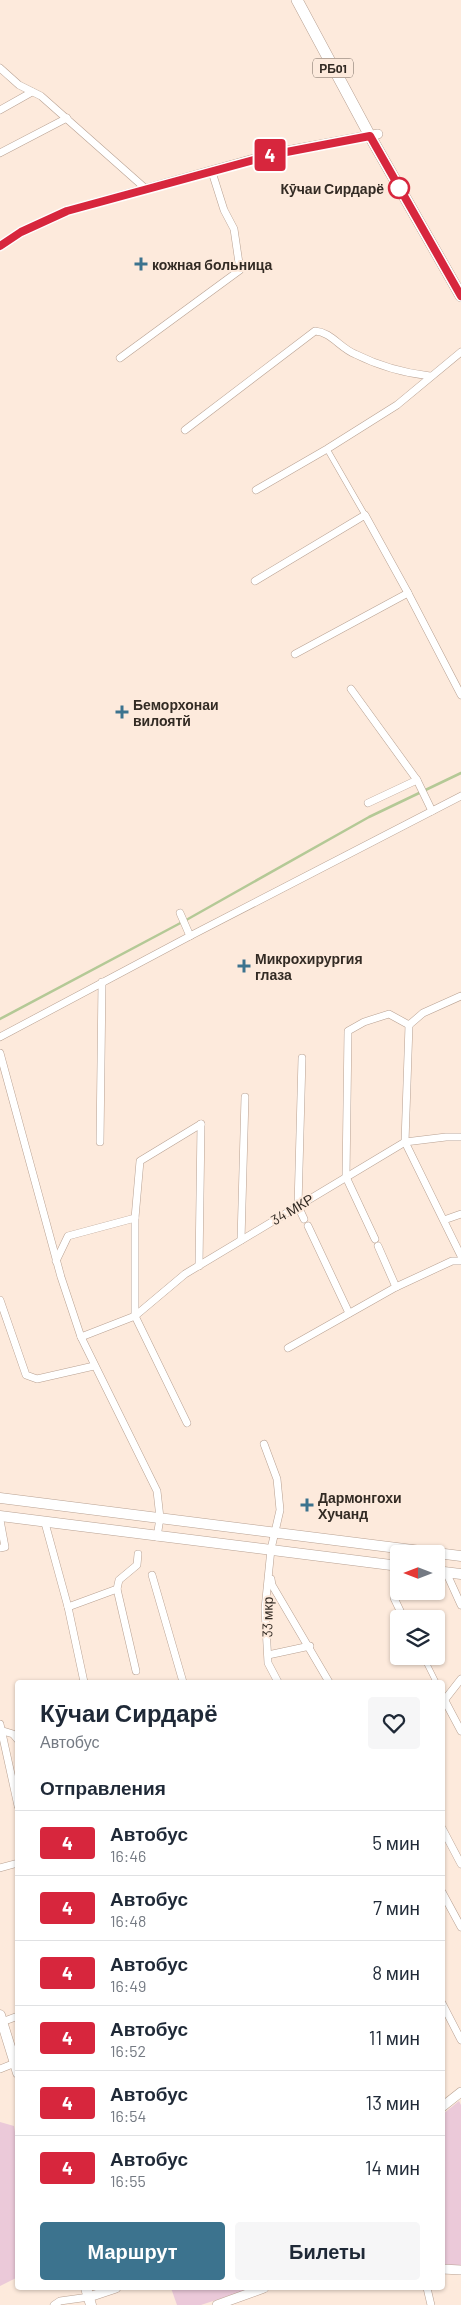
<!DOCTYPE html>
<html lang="ru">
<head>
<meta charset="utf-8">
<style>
	:root { --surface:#fff; --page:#f6f6f7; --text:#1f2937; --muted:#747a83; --line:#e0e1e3; --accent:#3c738e }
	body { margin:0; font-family:Barlow,sans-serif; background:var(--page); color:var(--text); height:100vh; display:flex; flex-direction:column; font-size:19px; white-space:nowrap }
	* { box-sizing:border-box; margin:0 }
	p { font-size:16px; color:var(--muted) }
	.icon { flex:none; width:28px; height:28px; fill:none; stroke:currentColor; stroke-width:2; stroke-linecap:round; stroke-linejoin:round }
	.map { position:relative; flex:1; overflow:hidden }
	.drawer { position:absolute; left:15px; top:1680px; width:430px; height:610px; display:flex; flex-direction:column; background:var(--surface); border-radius:5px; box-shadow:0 1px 4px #0004 }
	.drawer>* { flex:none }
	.badge { padding:0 10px; border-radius:4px; font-size:18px; line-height:32px }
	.needle { width:32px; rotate:270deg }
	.tools { position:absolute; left:390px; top:1545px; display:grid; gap:10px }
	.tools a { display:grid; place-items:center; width:55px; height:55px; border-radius:5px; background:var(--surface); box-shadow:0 1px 4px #0004; font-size:25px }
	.map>.badge { position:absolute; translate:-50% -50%; box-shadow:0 0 0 2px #fff }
	h2 { padding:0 25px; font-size:19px; line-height:45px }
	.round { display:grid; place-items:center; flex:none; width:52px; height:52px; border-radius:5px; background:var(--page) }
	.headline { display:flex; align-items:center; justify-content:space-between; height:85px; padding:0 25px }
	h1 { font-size:24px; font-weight:600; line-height:38px }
	.button { display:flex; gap:10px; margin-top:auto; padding:10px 25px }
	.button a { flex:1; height:58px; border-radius:5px; background:var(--accent); color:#fff; font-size:20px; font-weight:600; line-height:58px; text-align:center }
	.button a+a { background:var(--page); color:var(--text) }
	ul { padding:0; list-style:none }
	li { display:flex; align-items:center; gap:15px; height:65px; padding:0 25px; border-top:1px solid var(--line) }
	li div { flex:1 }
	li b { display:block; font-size:19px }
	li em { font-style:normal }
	li .badge { min-width:55px; font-weight:700; text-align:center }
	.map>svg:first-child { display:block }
	.green { fill:#ebc9d9 }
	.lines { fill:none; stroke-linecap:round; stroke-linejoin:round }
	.stream { stroke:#b4c996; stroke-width:2.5 }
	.pedestrian-casing { stroke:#b8a192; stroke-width:6 }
	.minor-casing { stroke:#b8a192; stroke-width:8 }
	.tertiary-casing { stroke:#b8a192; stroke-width:10 }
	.secondary-casing { stroke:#b8a192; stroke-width:11 }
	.trunk-casing { stroke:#b8a192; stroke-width:12 }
	.pedestrian { stroke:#fff; stroke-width:5 }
	.minor { stroke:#fff; stroke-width:7 }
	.tertiary { stroke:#fff; stroke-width:9 }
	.secondary { stroke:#fff; stroke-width:10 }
	.trunk { stroke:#fff; stroke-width:11 }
	.line-casing { stroke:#fff; stroke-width:11 }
	.line { stroke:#d7263d; stroke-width:8 }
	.stop-dot { fill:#fff; stroke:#d7263d; stroke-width:2.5 }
	.poi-dot { fill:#3c738e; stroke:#fdeadc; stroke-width:2 }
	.labels { text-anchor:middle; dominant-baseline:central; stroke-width:4; stroke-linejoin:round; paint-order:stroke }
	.shield { fill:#fdeadc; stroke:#70645b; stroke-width:1 }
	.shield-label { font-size:12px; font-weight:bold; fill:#332b24 }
	.stop-label { font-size:14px; font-weight:bold; fill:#332b24; stroke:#fdeadc; text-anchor:end }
	.poi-label { font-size:14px; font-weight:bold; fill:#332b24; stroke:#fdeadc; text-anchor:start }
	.street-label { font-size:14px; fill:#332b24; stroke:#fdeadc }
</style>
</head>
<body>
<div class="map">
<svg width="461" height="2305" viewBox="0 0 461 2305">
	<rect width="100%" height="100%" fill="#fdeadc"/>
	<g class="green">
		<polygon points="459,2101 461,2105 461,2266 443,2265 443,2114"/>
		<polygon points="0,2122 14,2126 17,2144 18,2277 0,2286"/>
		<polygon points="171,2288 252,2288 201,2305 177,2305"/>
	</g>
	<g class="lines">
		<polyline class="stream" points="0,1019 188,919 369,817 461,773"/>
		<g class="pedestrian-casing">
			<g id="pedestrian">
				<polyline points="327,449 365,515"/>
				<polyline points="423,1656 436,1682"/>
			</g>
		</g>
		<g class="minor-casing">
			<g id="minor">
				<polyline points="0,68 19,85 41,96 146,189"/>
				<polyline points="0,110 32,92"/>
				<polyline points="0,153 67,118"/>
				<polyline points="120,358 240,270 234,229 224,210 212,172"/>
				<path d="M185 430 315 331C331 332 340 348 355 354 379 366 404 373 430 376"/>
				<polyline points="256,490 327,449 397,405 461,352"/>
				<polyline points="255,581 365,515 408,593"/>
				<polyline points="295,654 408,593 461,695"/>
				<polyline points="351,689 417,780 432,811"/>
				<polyline points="368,803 417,780"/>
				<polyline points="180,913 190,936"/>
				<polyline points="409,1025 405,1142 461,1256"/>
				<polyline points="0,1037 190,936 461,796"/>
				<polyline points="0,1053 61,1277 81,1337 157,1491 160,1518 157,1537"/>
				<polyline points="302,1058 298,1206 304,1219"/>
				<polyline points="100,1142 102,982"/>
				<polyline points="135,1218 135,1316 187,1423"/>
				<polyline points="444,1220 461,1214"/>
				<polyline points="308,1226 349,1313"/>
				<polyline points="375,1239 346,1177 348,1031 364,1022 389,1014 409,1025 423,1013 461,996"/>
				<polyline points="241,1240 245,1097"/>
				<polyline points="378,1246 396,1287"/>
				<polyline points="56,1261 68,1236 135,1218 140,1161 201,1124"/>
				<polyline points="199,1266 201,1124"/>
				<polyline points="0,1300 26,1375 37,1379 94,1366"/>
				<polyline points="81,1337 135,1316 185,1274 405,1142 446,1137 461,1137"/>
				<polyline points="288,1348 396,1287 452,1261 461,1261"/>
				<polyline points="264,1444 277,1479 280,1510 271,1549 265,1609 268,1663 278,1682"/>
				<polyline points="0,1520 5,1547 0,1548"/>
				<polyline points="45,1523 68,1607 84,1682"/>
				<polyline points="395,1566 394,1598 404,1619"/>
				<polyline points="446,1572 461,1605"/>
				<polyline points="152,1575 183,1682"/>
				<polyline points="271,1579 272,1585 329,1682"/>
				<polyline points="68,1607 117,1589"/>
				<polyline points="268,1655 310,1646"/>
				<polyline points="136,1671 117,1589 119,1580 137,1565 138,1554"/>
				<polyline points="444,1699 461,1731"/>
				<polyline points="443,1702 461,1679"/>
				<polyline points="0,1724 18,1806"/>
				<polyline points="0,1730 13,1734 18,1740"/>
				<polyline points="442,1828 461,1864"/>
				<polyline points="0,1868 18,1863"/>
				<polyline points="442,1892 461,1927"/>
				<polyline points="442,2003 461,2040"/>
				<polyline points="2,2022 18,2016"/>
				<polyline points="0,2069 15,2063"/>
				<polyline points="427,2288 431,2305"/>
				<polyline points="54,2305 60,2301 89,2297"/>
			</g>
		</g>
		<g class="tertiary-casing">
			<g id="tertiary">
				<polyline points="0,246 21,232 67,211 276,153 378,134"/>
				<polyline points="442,2107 461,2092"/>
				<polyline points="442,2269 461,2270"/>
				<polyline points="89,2297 116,2288"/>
				<polyline points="217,2305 264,2288"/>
			</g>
		</g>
		<g class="secondary-casing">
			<g id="secondary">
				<polyline points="0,1498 461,1556"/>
				<polyline points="0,1516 399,1566"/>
				<polyline points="436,1571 461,1574"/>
				<polyline points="0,2015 18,2073"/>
				<polyline points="86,2288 91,2305"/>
			</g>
		</g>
		<g class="trunk-casing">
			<polyline id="trunk" points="297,0 370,136 461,296"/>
		</g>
		<use href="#pedestrian" class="pedestrian"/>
		<use href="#minor" class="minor"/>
		<use href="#tertiary" class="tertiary"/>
		<use href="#secondary" class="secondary"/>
		<use href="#trunk" class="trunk"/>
	</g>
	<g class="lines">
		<g class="line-casing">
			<polyline id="line" points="0,246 21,232 67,211 276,154 370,136 461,296"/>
		</g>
		<use href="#line" class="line"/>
	</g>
	<circle class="stop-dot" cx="399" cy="188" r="10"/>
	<g class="poi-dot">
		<path d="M138.5 256.5h5v5h5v5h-5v5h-5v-5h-5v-5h5z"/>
		<path d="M119.5 704.5h5v5h5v5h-5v5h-5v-5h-5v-5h5z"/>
		<path d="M241.5 958.5h5v5h5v5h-5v5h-5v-5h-5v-5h5z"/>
		<path d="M304.5 1497.5h5v5h5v5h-5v5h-5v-5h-5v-5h5z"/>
	</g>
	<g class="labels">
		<rect class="shield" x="313" y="58.5" width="40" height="19" rx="4"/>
		<g class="shield-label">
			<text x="333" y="68">РБ01</text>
		</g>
		<g class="stop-label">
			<text x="384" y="188">Кӯчаи Сирдарё</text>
		</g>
		<g class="poi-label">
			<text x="152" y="264">кожная больница</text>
			<text x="133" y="704">Беморхонаи<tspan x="133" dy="16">вилоятй</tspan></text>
			<text x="255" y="958">Микрохирургия<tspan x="255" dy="16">глаза</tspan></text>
			<text x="318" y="1497">Дармонгохи<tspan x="318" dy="16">Хучанд</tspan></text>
		</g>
		<g class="street-label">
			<text transform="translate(292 1209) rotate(-31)">34 МКР</text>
			<text transform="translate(267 1617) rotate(-89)">33 мкр</text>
		</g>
	</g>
</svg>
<div class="tools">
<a><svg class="needle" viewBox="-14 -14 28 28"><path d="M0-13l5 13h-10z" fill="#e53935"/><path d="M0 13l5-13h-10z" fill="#747a83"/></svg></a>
<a><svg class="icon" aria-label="layers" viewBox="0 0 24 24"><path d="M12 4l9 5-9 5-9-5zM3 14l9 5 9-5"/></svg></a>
</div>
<b class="badge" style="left:270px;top:155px;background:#d7263d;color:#fff">4</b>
<section class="drawer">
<div class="headline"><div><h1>Кӯчаи Сирдарё</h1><p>Автобус</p></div><a class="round"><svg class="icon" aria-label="heart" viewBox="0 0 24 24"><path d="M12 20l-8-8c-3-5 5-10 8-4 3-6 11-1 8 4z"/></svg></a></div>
<h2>Отправления</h2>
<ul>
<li><span class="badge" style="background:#d7263d;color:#fff">4</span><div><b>Автобус</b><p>16:46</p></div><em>5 мин</em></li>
<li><span class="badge" style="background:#d7263d;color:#fff">4</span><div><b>Автобус</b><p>16:48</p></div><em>7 мин</em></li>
<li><span class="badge" style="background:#d7263d;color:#fff">4</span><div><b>Автобус</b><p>16:49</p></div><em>8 мин</em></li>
<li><span class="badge" style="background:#d7263d;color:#fff">4</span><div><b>Автобус</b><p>16:52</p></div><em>11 мин</em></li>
<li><span class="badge" style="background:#d7263d;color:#fff">4</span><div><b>Автобус</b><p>16:54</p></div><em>13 мин</em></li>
<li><span class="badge" style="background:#d7263d;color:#fff">4</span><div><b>Автобус</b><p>16:55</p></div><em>14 мин</em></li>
</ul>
<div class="button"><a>Маршрут</a><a>Билеты</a></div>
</section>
</div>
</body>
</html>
